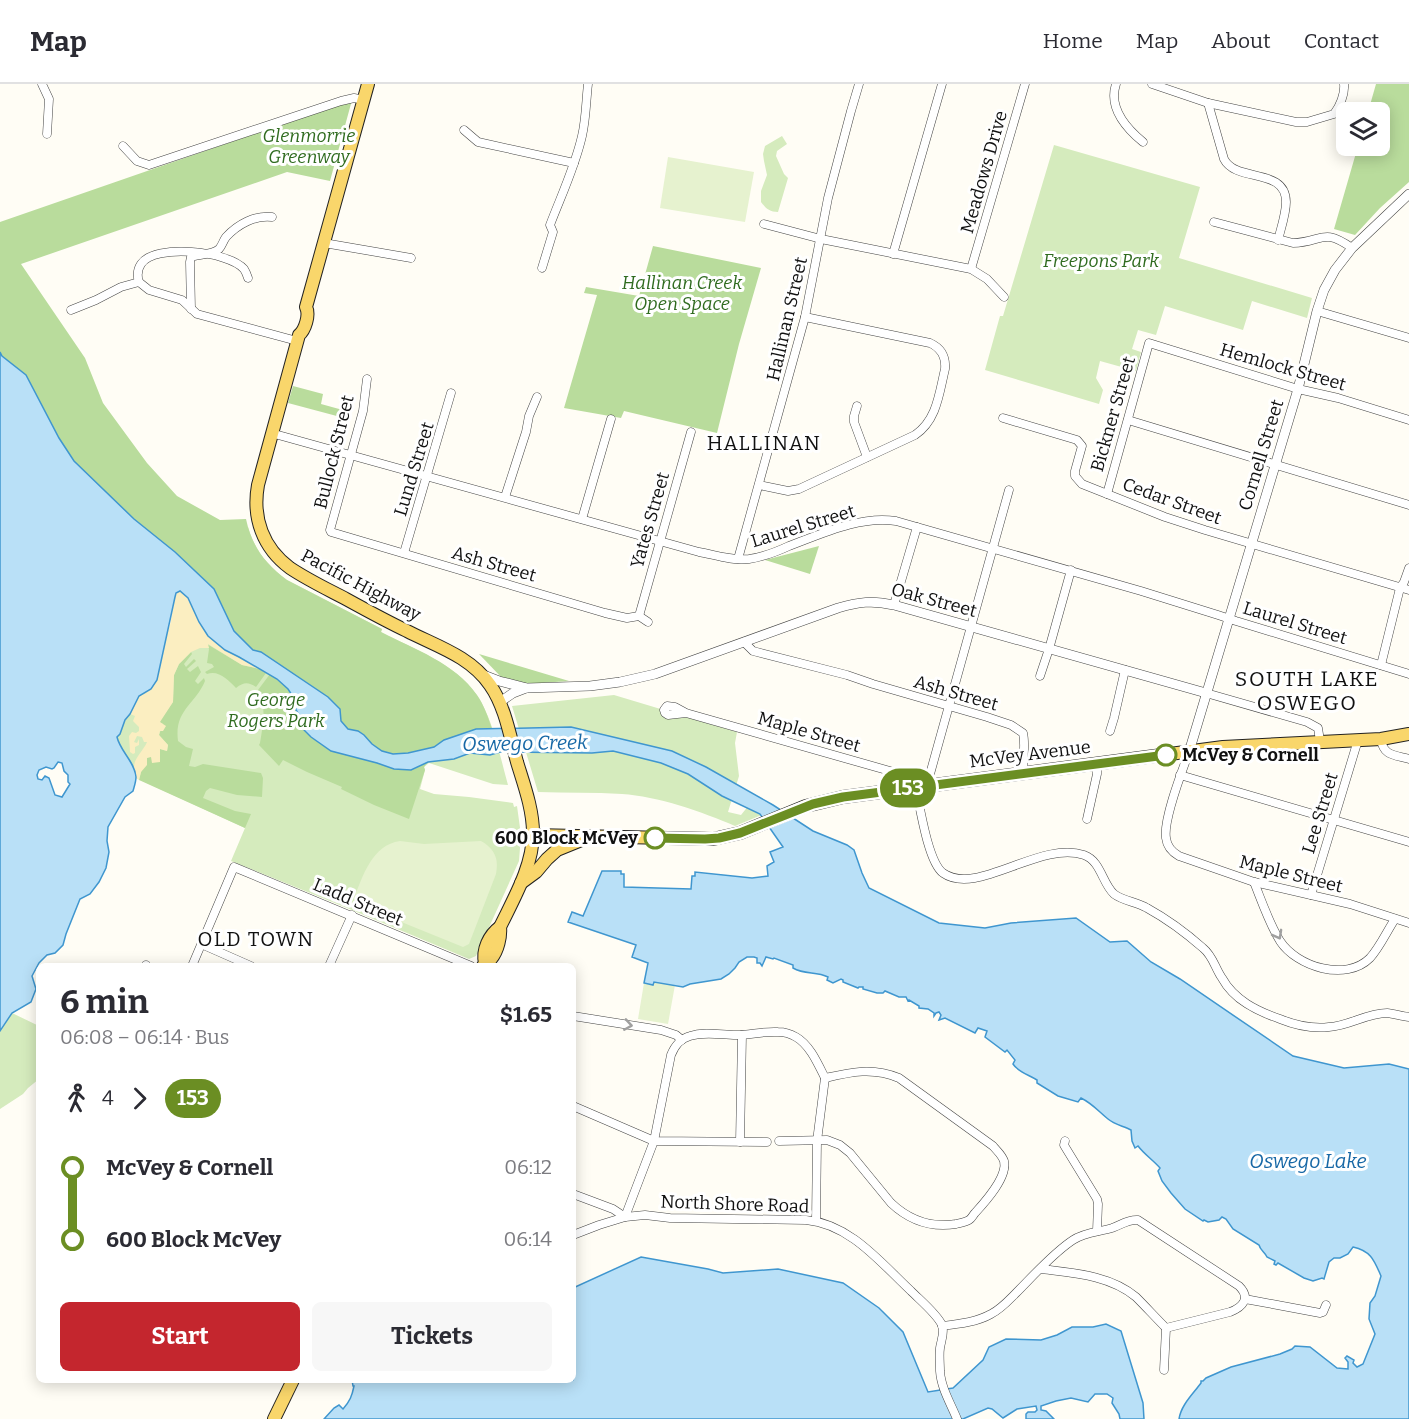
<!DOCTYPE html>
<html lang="en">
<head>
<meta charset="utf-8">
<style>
	:root { --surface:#fff; --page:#f7f7f7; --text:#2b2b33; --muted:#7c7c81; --line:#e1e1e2; --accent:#c4262e }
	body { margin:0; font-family:Bitter,serif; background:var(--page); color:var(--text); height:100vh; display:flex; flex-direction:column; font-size:22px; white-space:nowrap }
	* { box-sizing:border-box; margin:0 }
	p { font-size:20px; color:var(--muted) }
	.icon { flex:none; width:33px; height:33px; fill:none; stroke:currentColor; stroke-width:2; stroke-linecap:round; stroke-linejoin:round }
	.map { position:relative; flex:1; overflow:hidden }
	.details { position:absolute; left:36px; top:879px; width:540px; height:420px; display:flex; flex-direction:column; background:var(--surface); border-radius:9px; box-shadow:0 3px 15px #0003 }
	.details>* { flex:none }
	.badge { padding:0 12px; border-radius:20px; font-size:21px; line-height:39px }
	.tools { position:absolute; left:1336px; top:18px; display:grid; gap:12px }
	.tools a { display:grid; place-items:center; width:54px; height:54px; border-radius:9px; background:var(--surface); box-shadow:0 3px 15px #0003; font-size:30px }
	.map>.badge { position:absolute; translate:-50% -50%; box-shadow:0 0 0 3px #fff }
	.legs { display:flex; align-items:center; gap:9px; height:66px; padding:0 24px; font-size:20px }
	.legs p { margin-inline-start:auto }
	.headline { display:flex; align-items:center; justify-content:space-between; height:102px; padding:0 24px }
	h1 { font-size:33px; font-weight:700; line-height:45px }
	.action { display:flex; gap:12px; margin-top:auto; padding:12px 24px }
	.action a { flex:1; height:69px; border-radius:9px; background:var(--accent); color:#fff; font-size:24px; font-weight:700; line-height:69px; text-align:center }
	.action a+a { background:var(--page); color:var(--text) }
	ul { padding:0 24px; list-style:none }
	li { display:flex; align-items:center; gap:21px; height:72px; font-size:22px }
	li i { display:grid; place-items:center; width:9px; height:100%; margin:0 8px; background:currentColor }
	li i::after { content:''; width:15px; height:15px; margin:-8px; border:4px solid; border-radius:50%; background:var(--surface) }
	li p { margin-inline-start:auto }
	li:first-child i { background:linear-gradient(#0000 50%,currentColor 0) }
	li:last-child i { background:linear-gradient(currentColor 50%,#0000 0) }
	header { display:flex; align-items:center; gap:36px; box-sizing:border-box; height:84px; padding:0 30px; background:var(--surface); border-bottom:2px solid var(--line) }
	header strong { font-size:28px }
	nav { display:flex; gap:33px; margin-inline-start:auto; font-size:21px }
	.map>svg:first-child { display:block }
	.green { fill:#d5ebbd }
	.forest { fill:#b9dc9c }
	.sand { fill:#fbeec1 }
	.pitch { fill:#e6f2cf }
	.water { fill:#b9e0f7; stroke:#3f96cf; stroke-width:1.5; fill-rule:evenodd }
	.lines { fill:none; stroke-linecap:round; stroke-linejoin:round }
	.minor-casing { stroke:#444; stroke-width:9 }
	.tertiary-casing { stroke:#444; stroke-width:10 }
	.primary-casing { stroke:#222; stroke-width:14 }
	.minor { stroke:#fff; stroke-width:8 }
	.tertiary { stroke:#fff; stroke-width:9 }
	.primary { stroke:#f9d66b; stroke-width:12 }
	.oneway { stroke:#a0a0a0 }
	.line-1-casing { stroke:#fff; stroke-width:14 }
	.line-1 { stroke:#6b8e23; stroke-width:9 }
	.stop-1-dot { fill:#fff; stroke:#6b8e23; stroke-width:3 }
	.labels { text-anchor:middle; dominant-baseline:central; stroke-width:6; stroke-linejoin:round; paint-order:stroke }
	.park-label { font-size:18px; font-style:italic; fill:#2f6b1f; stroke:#fff }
	.street-label { font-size:18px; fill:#111; stroke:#fff }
	.stop-label { font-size:18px; font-weight:bold; fill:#111; stroke:#fff; text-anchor:start }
	.neighbourhood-label { font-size:20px; letter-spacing:1.5px; fill:#111; stroke:#fff }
	.water-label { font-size:20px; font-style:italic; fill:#1768a6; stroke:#fff }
	.quarter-label { font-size:21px; letter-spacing:1.5px; fill:#111; stroke:#fff }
</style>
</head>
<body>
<header>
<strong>Map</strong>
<nav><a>Home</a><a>Map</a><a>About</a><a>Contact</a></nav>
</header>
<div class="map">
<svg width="1409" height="1335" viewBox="0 0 1409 1335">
	<rect width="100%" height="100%" fill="#fffdf5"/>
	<g class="green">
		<path d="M782 52 787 60 777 67 776 72 784 90 788 94 778 128C770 128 766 125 761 118V107L767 91 764 77 763 70 765 62Z"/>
		<polygon points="1054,61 1200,103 1179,174 1312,214 1307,234 1252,217 1243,246 1165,222 1156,251 1138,246 1132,265 1141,268 1136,287 1100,277 1096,294 1103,306 1099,320 985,286 1000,232 1003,232"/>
		<path d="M248 443C255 466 267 482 287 496L382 545 381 548C415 566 462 582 481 618 495 643 500 673 508 701L493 700 429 679 424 683 425 686 420 705 434 710 469 713 513 719 514 723 517 722 521 751 519 777 476 872 469 875 352 826 231 777 245 744 136 694C133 678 120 668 117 653 124 646 122 638 130 630L213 488Z"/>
		<path d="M614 611 737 648 735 659 739 692 728 728 741 731 753 716 769 728 735 742C703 728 657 712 622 710 594 708 566 709 538 708L512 622Z"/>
		<polygon points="12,929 39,942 39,995 28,1004 23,1010 0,1025 0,947"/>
	</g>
	<g class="forest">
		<polygon points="1376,0 1409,0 1409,98 1380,124 1355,151 1334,145 1358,62 1380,62 1380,28 1368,28"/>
		<path d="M352 16 330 97 287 88 21 180 85 274 103 319 147 379 177 412 220 436 246 435C252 463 265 479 287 496L382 545 381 548C414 565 455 579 477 611 484 621 488 633 492 645H476L444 656 434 663 408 669 393 670 382 667 372 660 364 651 358 647 348 645 341 637 340 625 261 568 253 566 234 547 214 505 175 468 134 435 74 377 59 354 26 291 2 272 0 268V138Z"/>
		<polygon points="653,162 761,184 739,260 717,349 624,327 621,334 564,324 597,211 584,209 586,203 639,212"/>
		<polygon points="293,302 323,310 321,320 350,328 348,335 288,319"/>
		<polygon points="819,462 810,490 765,476"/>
		<path d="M207 560 242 581 260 585 266 589 256 603C248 598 244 598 236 604 228 596 219 586 207 590L205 588 214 583 212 580 207 579 209 565Z"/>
		<path d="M191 568 192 570 184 580 186 583 194 575 196 577 187 585 190 588 198 582 201 588 195 597 198 600 204 594 205 597C195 621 174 626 178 657L186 663 193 665 189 682 195 683 203 680 261 689 263 694 262 713 237 711 210 704 206 707 203 714 235 727 251 730 245 744 139 696 141 688 147 674 151 672 159 678 160 665 167 667 168 661 159 651 163 640 159 638 173 618 174 591 179 580Z"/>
		<polygon points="479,570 569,597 527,600 503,595"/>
		<path d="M270 590 277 595 288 605 292 611 296 626 302 635 304 646 311 653 331 667 377 679 394 685 411 686 428 678 424 683 425 686 409 735 374 721 341 705 342 703 307 688 283 676 279 682 259 661 260 659C263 640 267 623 258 606Z"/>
	</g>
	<path class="sand" d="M178 507C194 513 196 539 209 552 223 567 243 575 260 585L242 581 208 560 209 564H200L191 568 179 580 174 591 173 618 160 638 166 642 163 647H160L159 651 168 661 167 667 160 665V678L152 679 151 673 147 674V681L141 688 139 696 136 694C135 690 133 687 134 683 134 674 144 666 147 658H144L142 653 137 652 134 658 137 659 139 655V661L135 663V669L133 670 130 668 129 652 132 648 136 649 139 647V643L133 637 135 632 130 630 139 612 146 609 170 541 175 513Z"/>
	<g class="pitch">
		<polygon points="668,73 754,88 745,138 660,124"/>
		<path d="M400 757 424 760 481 757C495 765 499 775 496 790L469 860 463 863 357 820 354 814C363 792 372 761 400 757Z"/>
		<polygon points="654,898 675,901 668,940 638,935 644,899 653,901"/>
	</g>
	<g class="water">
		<path d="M0 268 2 272 26 291 59 354 74 377 134 435 175 468 214 505 234 547 253 566 261 568 328 613 340 625 341 637 348 645 358 647 364 651 372 660 382 667 393 670 408 669 434 663 444 656 476 645 529 644 571 643 672 667 706 683 773 721 813 747 847 761 854 766 862 789 869 804 939 839 985 844 1011 839 1076 834 1110 858 1127 857 1151 878 1180 895 1293 972 1344 984 1389 980 1409 985V1335H1179C1181 1321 1193 1310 1201 1299V1297H1203L1206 1294 1231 1283 1280 1270 1292 1265 1295 1262 1310 1263 1337 1284 1348 1285V1278L1345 1274 1347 1272 1354 1276 1353 1279 1357 1283 1363 1280 1375 1250 1369 1235 1370 1219 1375 1212 1381 1192C1374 1176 1371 1167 1353 1163L1348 1170 1340 1174H1334L1329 1178 1324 1195 1322 1194 1313 1197 1304 1194 1278 1179 1276 1181 1274 1180 1275 1177 1267 1173C1265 1168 1260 1166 1259 1161L1233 1145 1226 1135 1222 1133 1219 1136 1208 1138 1204 1136 1203 1137 1185 1125 1171 1109 1162 1097 1158 1087 1160 1084C1153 1076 1145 1071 1138 1062L1135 1064 1132 1057 1131 1046C1124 1042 1115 1041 1108 1035 1098 1027 1093 1020 1081 1014L1078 1018 1058 1012 1037 999V996C1029 991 1018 988 1013 980L1015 976 1007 966 1005 968 985 953 987 947 978 944 975 949 945 934 939 936 941 931 939 928 936 929 934 932V929L928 925 919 924V922L909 916 908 917 906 913H899L885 907 883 909H877L863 905V903H859L858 904 843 898V896L841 895 833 899 827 896 828 893C816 887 805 891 793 884V881L774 874 773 875 766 873 762 882 760 879H757V874L754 873H747L739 878 735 884 729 890 721 895 690 900 683 903 654 898 653 901 644 899 648 879 632 873 636 861 568 838 572 828 583 832 602 787H621V790H624V803L691 805 692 792H695V788L752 794 768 792 767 782 774 778 770 768 783 763 760 730 722 712 688 690 661 679 613 667 592 669 500 668 490 671 470 669 454 675 428 678 411 686 394 685 377 679 331 667 311 653 304 646 302 635 296 626 292 611 288 605 277 595 239 573 225 566 208 552 199 538 188 514 180 507 176 509 175 513 157 596 151 605 139 612 130 630 125 636 120 650 117 653C120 667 135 678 136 693 136 698 134 703 133 707L125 713 108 743 107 757 109 768 106 784 99 798 90 810 80 815 66 850 63 861 55 869 47 871 39 879 32 892 36 905 31 918 12 929 0 947ZM58 678 62 679 64 687 68 691V698L70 700 62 713 55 711 49 694 45 692 42 696 38 695 37 691 39 686 46 683 52 685 54 684Z"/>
		<path d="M641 1173 708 1185 723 1189 778 1185 843 1199 879 1224 903 1248 928 1308 953 1304 983 1276 989 1263 1006 1255 1041 1256 1057 1251 1072 1243H1093L1106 1240 1121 1247 1143 1319 1144 1335H1120L1119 1330 1112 1319 1113 1314 1107 1310H1095L1088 1318 1071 1314 1056 1317 1041 1322V1326L1046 1327 1054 1335H1026V1330L1028 1328H1035L1037 1326 1036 1322 1017 1325 1003 1334 992 1325 988 1324 963 1335H324L334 1324 339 1321 343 1325C350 1317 352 1312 354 1302H353L352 1296H573V1204Z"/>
	</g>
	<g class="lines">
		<g class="minor-casing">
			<g id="minor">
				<polyline points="42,0 49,15 47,50"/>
				<path d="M1116 0C1108 24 1126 44 1143 58"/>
				<path d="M1152 0 1208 19 1296 38H1307L1334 30C1340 22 1345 10 1344 0"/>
				<path d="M1208 19 1224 75C1236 99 1286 83 1286 118 1286 130 1281 144 1278 156"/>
				<polyline points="464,46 478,58 574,79"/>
				<polyline points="123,62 137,77 149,81 341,17 354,14 364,16"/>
				<path d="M1214 138 1293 159C1323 158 1322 143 1352 164"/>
				<polyline points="764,140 821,155 971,185 987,195 1004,213"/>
				<polyline points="324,159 411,174"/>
				<polyline points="893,170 942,0"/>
				<path d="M542 184 553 148 550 141C561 112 575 83 582 52 586 35 586 17 588 0"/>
				<polyline points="971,185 1025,0"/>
				<path d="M248 194C247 191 246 188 244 185 228 167 155 159 141 180 137 186 137 192 139 198L149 206 182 216 197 230 297 257"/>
				<path d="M191 225 190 178 191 173C199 170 212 171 219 165 222 162 223 157 226 153 238 140 255 131 272 133"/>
				<polyline points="71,226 96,216 121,203 139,198"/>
				<polyline points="1317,227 1409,254"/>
				<polyline points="367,295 363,327 330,446 331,448 605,529 627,534 639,532 648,538"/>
				<polyline points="857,322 854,332 854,338 867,373"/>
				<polyline points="1003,334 1077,356 1082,362 1075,387 1075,392 1082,400 1165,433 1205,446 1409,506"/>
				<polyline points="1128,336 1409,421"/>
				<path d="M271 349 699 468C715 471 732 477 749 475 763 473 776 468 789 462 821 450 861 431 896 437L1141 507 1218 531 1236 537 1409 590"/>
				<path d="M759 401 788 407 799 405 915 351C937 336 939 310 945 285 946 273 941 264 930 259L805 233"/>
				<polyline points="1107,410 1149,259 1298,305 1338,314 1409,336"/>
				<polyline points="505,413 526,348 529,332 537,313"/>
				<polyline points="582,435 611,335"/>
				<polyline points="404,469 451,309"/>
				<polyline points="738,475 805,233 828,114 851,27 859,0"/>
				<polyline points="894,521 917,443"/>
				<polyline points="639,532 691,348"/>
				<path d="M744 558 753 567 847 591 873 600 987 633 1011 641 1023 649C1026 662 1022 675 1024 689"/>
				<polyline points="1381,581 1400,504 1404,498 1409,484"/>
				<polyline points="1040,592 1049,565 1071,486"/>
				<polyline points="1206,609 1307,638 1318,644 1320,657"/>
				<path d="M686 629 668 631 665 629 664 626 667 622 675 623 686 629 911 693 914 695C919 716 927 777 943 789 977 813 1040 756 1084 771 1101 777 1102 799 1114 810 1123 817 1137 818 1147 824 1167 835 1186 849 1203 864 1213 872 1215 884 1222 894 1234 916 1257 927 1280 935 1295 941 1313 945 1329 943 1349 942 1367 929 1387 929 1394 930 1402 932 1409 933"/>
				<polyline points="1110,647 1114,634 1125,586"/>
				<path d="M1381 655C1383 672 1395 671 1409 675"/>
				<path d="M1189 668C1182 687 1163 736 1166 754 1167 763 1172 768 1179 772L1254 798 1350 820 1409 839"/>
				<polyline points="1180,691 1409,758"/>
				<polyline points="930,701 930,690 1009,406"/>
				<polyline points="1087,735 1097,690 1097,680"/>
				<path d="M1254 798C1262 818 1269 839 1280 857 1297 883 1346 898 1370 874 1380 863 1387 847 1395 835"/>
				<polyline points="1311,811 1358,656"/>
				<polyline points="201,860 251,882"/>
				<polyline points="146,882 146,881"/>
				<polyline points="192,882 234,783 471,882"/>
				<polyline points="329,882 352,831"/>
				<polyline points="573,932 661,946 676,951 682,956"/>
				<polyline points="573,1022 654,1057 767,1058"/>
				<path d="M779 1057 827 1056 840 1061 850 1069 891 1119C909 1136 931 1144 956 1140 960 1139 966 1138 969 1136 972 1134 973 1131 975 1129 985 1118 1008 1093 1004 1077 1002 1071 997 1067 993 1062L899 994C873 983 851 988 825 994"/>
				<polyline points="1065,1057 1064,1061 1067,1066 1097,1115 1098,1120 1097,1147"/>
				<polyline points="740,1058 742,951"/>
				<path d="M573 1110 613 1125 625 1133 654 1057 671 971C675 961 680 955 690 952 705 947 721 951 736 951 750 951 764 947 778 948 784 948 791 950 796 953 810 961 818 980 825 994"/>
				<polyline points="816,1137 817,1057 825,994"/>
				<path d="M573 1151 599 1141 625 1133 645 1131 670 1134 806 1136C850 1140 880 1178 911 1207 920 1216 937 1230 942 1241 945 1248 941 1257 940 1264 939 1271 940 1280 940 1287 941 1304 951 1320 957 1335"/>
				<polyline points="1245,1215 1320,1229 1323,1228 1326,1221"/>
				<path d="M942 1242C959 1240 977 1238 991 1230 1001 1225 1008 1217 1016 1209 1033 1192 1053 1169 1073 1156 1085 1148 1099 1148 1112 1144 1121 1141 1128 1135 1138 1136L1239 1202C1251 1214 1243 1223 1230 1228L1166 1244C1156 1234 1146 1223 1136 1213 1110 1191 1073 1189 1041 1185"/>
				<polyline points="1164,1286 1166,1244"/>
			</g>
		</g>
		<g class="tertiary-casing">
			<g id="tertiary">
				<path d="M481 590 499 597 527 604 590 602 620 598 655 590 838 524C859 518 872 516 894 521L1206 609"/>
				<polyline points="500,618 513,609 526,604"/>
				<polyline points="1189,668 1298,305 1317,227 1324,206 1335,186 1352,164 1409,110"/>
			</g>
		</g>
		<g class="primary-casing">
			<g id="primary">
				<path d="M368 0 306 223C310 231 305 246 299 251L258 401C252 434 263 464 290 484 308 496 327 505 346 515 366 526 386 537 407 547 436 562 470 572 490 601 505 622 510 652 517 678 524 701 533 725 533 749 533 782 514 814 500 843 501 852 498 867 491 875 489 877 486 879 483 882"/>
				<polyline points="533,751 713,755 740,749 806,722 843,713 1223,663 1381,655 1409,650"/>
				<polyline points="521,799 536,788 547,775 557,766 584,755"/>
				<path d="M485 879C482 866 489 851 500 843"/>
				<polyline points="274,1335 293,1296"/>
			</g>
		</g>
		<use href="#minor" class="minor"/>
		<use href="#tertiary" class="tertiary"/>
		<use href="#primary" class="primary"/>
	</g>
	<defs><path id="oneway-chevron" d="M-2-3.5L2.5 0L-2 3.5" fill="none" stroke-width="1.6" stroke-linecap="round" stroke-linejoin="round" transform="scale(1.5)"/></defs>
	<g class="oneway">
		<use href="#oneway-chevron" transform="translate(1278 851) rotate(61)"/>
		<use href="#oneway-chevron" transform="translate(628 941) rotate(9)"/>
	</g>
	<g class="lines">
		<g class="line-1-casing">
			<polyline id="line-1" points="655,754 705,755 719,754 740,749 813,720 843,713 1166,671"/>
		</g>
		<use href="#line-1" class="line-1"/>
	</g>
	<g class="stop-1-dot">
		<circle cx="1166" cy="671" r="10"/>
		<circle cx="655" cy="754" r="10"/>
	</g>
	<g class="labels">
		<g class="park-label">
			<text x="309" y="52">Glenmorrie<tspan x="309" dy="21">Greenway</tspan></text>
			<text x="1101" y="177">Freepons Park</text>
			<text x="682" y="199">Hallinan Creek<tspan x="682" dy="21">Open Space</tspan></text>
			<text x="276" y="616">George<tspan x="276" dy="21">Rogers Park</tspan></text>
		</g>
		<g class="street-label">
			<text transform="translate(984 88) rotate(-74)">Meadows Drive</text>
			<text transform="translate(787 235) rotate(-77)">Hallinan Street</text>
			<text transform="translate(1283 283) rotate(16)">Hemlock Street</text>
			<text transform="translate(1113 330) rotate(-74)">Bickner Street</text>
			<text transform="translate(334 368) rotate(-76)">Bullock Street</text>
			<text transform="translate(1261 371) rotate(-73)">Cornell Street</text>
			<text transform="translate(414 385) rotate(-73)">Lund Street</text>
			<text transform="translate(1172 417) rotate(20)">Cedar Street</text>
			<text transform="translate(650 436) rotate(-74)">Yates Street</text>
			<text transform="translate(803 442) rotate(-17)">Laurel Street</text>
			<text transform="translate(494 480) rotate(16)">Ash Street</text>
			<text transform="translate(361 501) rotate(28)">Pacific Highway</text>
			<text transform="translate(934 516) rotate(15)">Oak Street</text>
			<text transform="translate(1295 539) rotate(17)">Laurel Street</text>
			<text transform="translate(956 609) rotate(16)">Ash Street</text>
			<text transform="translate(809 648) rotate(16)">Maple Street</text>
			<text transform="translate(1030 670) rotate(-7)">McVey Avenue</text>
			<text transform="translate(1320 729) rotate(-73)">Lee Street</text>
			<text transform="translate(1291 790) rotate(14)">Maple Street</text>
			<text transform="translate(358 818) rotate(23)">Ladd Street</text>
			<text transform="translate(735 1120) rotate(2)">North Shore Road</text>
		</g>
		<g class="stop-label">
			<text x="1182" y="671">McVey &amp; Cornell</text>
			<text x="638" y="754" text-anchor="end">600 Block McVey</text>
		</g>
		<g class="neighbourhood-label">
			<text x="764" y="359">HALLINAN</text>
			<text x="256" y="855">OLD TOWN</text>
		</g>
		<g class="water-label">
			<text transform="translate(525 659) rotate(-1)">Oswego Creek</text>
			<text x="1308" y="1077">Oswego Lake</text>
		</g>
		<g class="quarter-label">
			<text x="1307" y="595">SOUTH LAKE<tspan x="1307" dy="24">OSWEGO</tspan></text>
		</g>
	</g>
</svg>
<div class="tools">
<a><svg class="icon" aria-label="layers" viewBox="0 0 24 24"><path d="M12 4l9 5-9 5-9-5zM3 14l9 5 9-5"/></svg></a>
</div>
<b class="badge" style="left:908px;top:704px;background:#6b8e23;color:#fff">153</b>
<section class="details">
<div class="headline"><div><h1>6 min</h1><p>06:08 – 06:14 · Bus</p></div><b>$1.65</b></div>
<div class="legs"><svg class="icon" aria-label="walk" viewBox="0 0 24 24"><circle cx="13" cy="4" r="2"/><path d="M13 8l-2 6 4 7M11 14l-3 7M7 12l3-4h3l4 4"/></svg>4<svg class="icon" aria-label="forward" viewBox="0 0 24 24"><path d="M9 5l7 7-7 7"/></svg><b class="badge" style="background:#6b8e23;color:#fff">153</b></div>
<ul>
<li><i style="color:#6b8e23"></i><b>McVey &amp; Cornell</b><p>06:12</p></li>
<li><i style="color:#6b8e23"></i><b>600 Block McVey</b><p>06:14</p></li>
</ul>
<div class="action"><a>Start</a><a>Tickets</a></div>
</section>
</div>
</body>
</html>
